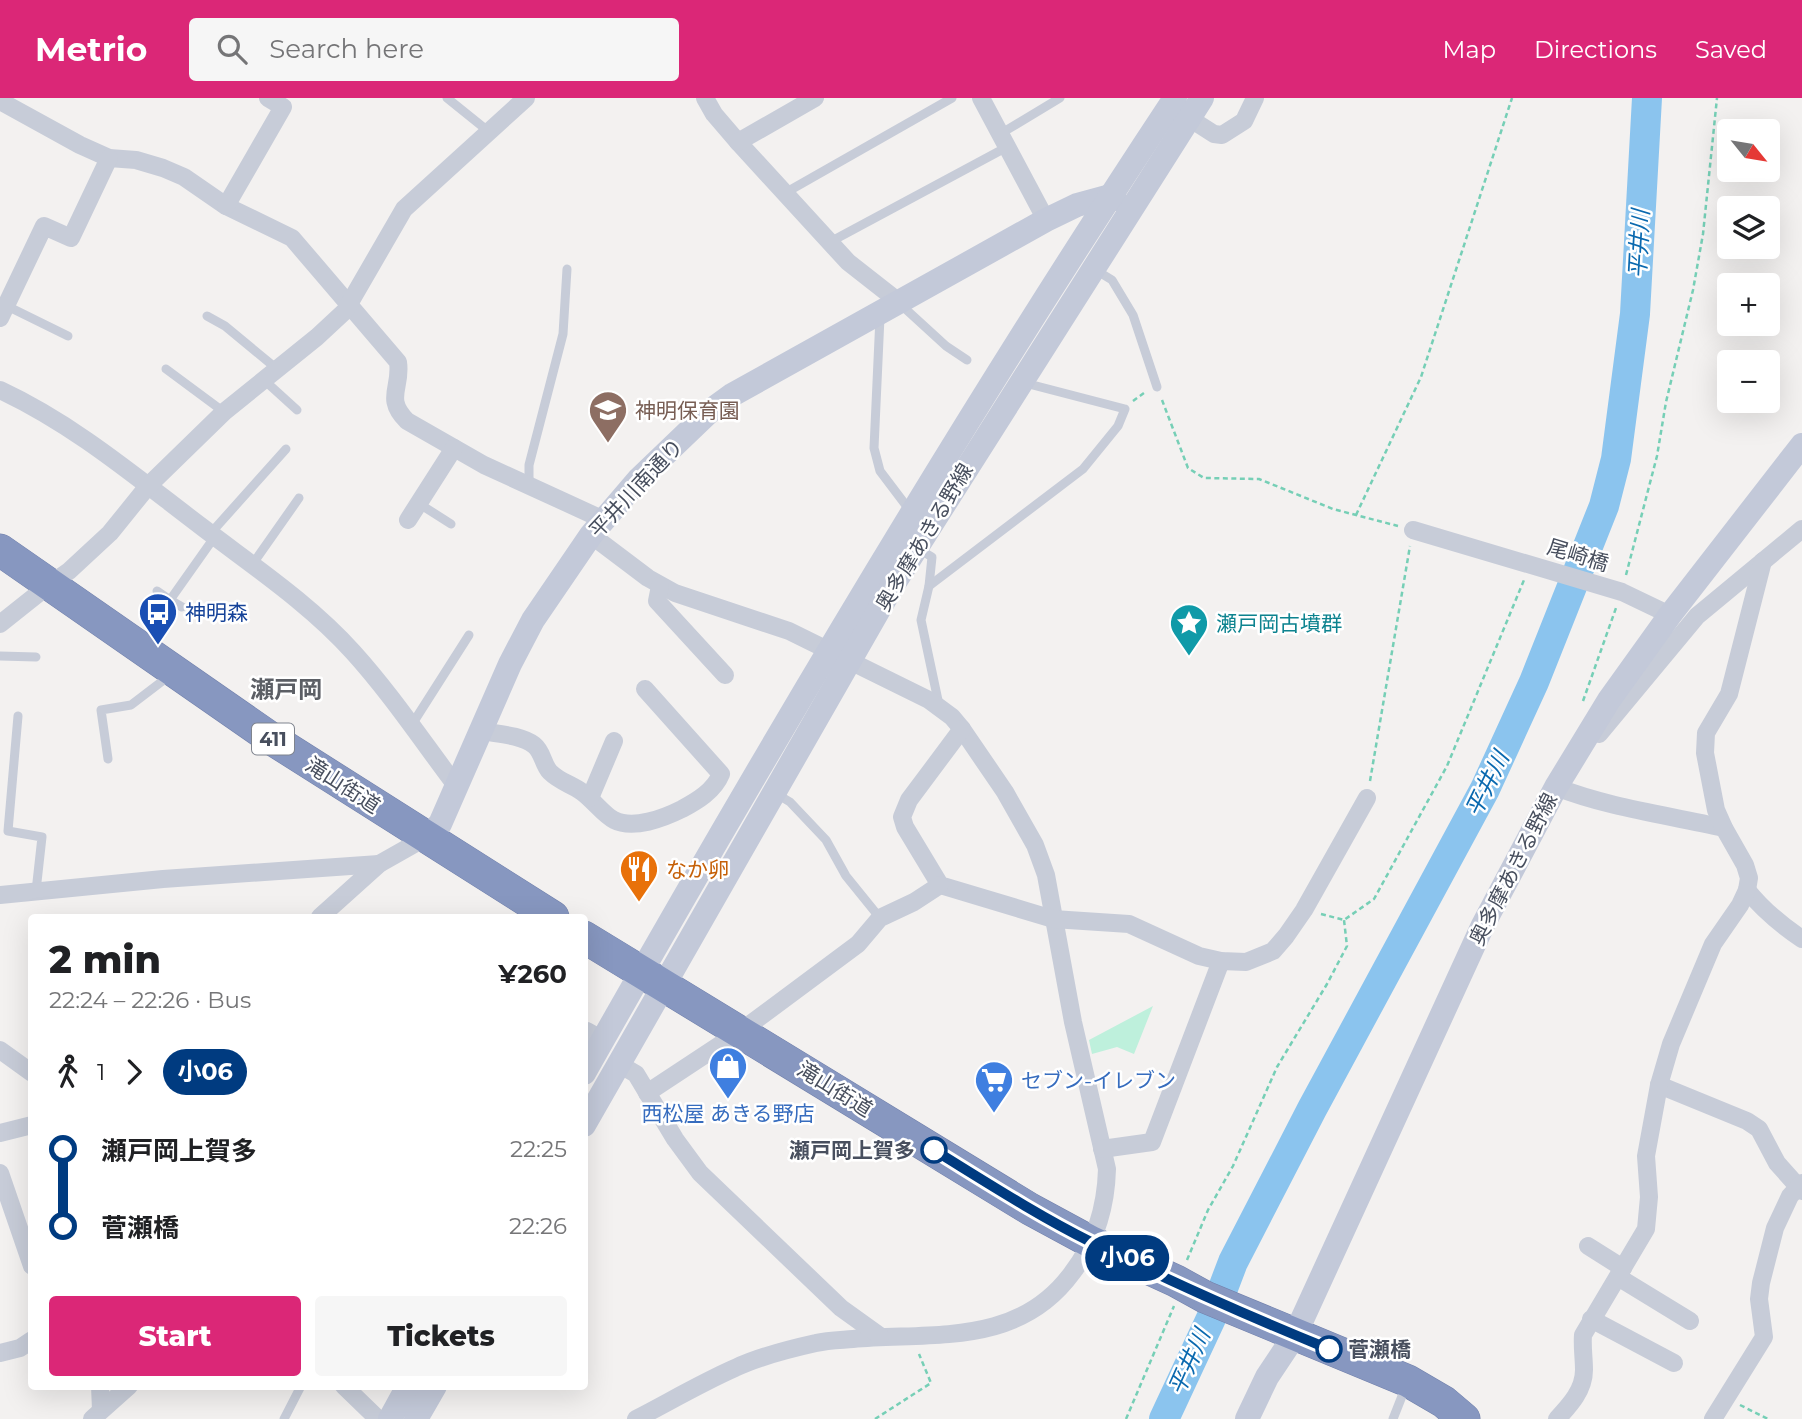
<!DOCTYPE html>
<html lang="en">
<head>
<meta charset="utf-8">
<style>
	:root { --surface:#fff; --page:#f6f6f6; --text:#202124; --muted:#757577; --accent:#db2777 }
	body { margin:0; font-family:Montserrat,"Noto Sans JP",sans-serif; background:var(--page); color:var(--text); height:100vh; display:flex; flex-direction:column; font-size:26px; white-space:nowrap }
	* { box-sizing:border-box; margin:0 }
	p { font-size:23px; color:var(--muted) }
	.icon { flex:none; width:38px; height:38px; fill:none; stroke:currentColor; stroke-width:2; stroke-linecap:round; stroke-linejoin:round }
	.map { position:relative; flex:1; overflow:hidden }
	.drawer { position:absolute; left:28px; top:816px; width:560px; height:476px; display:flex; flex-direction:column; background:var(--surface); border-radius:7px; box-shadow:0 7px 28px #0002 }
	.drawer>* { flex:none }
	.badge { padding:0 14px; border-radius:23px; font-size:24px; line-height:46px }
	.needle { width:46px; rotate:120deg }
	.tools { position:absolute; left:1717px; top:21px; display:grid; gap:14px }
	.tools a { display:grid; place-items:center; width:63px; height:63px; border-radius:7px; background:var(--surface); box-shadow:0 7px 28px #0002; font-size:35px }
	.map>.badge { position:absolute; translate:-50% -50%; box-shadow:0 0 0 4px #fff }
	.legs { display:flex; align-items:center; gap:10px; height:77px; padding:0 21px; font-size:23px }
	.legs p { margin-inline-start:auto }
	.overview { display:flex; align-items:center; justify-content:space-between; height:119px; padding:0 21px }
	h1 { font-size:38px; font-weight:800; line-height:52px }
	.button { display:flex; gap:14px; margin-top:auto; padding:14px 21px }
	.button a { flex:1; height:80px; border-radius:7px; background:var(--accent); color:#fff; font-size:28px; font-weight:800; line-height:80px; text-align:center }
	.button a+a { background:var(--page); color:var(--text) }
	ul { padding:0 21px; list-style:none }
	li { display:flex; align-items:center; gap:24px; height:77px; font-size:26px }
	li i { display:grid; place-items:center; width:10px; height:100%; margin:0 9px; background:currentColor }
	li i::after { content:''; width:18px; height:18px; margin:-9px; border:5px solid; border-radius:50%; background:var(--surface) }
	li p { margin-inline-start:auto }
	li:first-child i { background:linear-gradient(#0000 50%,currentColor 0) }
	li:last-child i { background:linear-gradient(currentColor 50%,#0000 0) }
	header { display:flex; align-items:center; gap:42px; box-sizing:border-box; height:98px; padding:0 35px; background:var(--accent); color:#fff }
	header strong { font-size:33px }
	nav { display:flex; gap:38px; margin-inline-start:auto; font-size:24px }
	.search { width:490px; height:63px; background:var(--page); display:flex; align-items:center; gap:18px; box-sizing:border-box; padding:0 24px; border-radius:7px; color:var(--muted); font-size:26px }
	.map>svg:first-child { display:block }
	.green { fill:#bef0dc }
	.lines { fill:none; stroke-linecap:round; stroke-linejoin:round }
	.river { stroke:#8bc4ee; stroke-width:30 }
	.highway-casing { stroke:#7281ab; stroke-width:33 }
	.path { stroke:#76cfb6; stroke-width:2.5; stroke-dasharray:5 3.5; stroke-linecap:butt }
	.lane { stroke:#c7ccd8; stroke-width:9 }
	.street { stroke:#c7ccd8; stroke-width:18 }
	.secondary { stroke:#c3c9d9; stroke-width:24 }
	.highway { stroke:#8797c0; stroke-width:32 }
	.line-1-casing { stroke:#fff; stroke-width:16 }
	.line-1 { stroke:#003b80; stroke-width:10 }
	.stop-1-dot { fill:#fff; stroke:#003b80; stroke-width:3.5 }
	.labels { text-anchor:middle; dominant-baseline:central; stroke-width:5; stroke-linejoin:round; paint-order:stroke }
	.shield { fill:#fff; stroke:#7f848e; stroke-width:2 }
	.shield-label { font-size:19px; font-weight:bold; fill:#484f5e }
	.education-label { font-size:21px; fill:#785e54; stroke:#fff; text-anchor:start }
	.street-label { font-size:21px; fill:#484f5e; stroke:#fff }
	.transit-label { font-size:21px; fill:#164399; stroke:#fff; text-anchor:start }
	.culture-label { font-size:21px; fill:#0d838f; stroke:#fff; text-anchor:start }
	.food-label { font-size:21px; fill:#c56008; stroke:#fff; text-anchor:start }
	.shop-label { font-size:21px; fill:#366cbe; stroke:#fff; text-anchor:start }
	.stop-label { font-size:21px; font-weight:bold; fill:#484f5e; stroke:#fff; text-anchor:end }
	.water-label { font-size:23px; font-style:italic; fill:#0a69af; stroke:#fff }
	.quarter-label { font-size:24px; font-weight:bold; fill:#5c5f65; stroke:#fff }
</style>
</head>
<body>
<header>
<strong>Metrio</strong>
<div class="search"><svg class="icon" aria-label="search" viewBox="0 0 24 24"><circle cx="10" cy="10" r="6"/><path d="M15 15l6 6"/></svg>Search here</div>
<nav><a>Map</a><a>Directions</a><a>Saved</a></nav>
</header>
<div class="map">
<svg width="1802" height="1321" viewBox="0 0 1802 1321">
	<rect width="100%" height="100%" fill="#f3f1f0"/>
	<polygon class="green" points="1153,908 1134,956 1117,949 1092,956 1089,942"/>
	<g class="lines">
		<polyline class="river" points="1164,1321 1214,1214 1233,1164 1312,1011 1485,691 1534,584 1604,408 1616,361 1635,216 1647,0"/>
		<g class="highway-casing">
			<g id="highway">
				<polyline points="0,452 272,641 553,819"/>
				<polyline points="584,839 1030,1111 1091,1144 1176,1183 1205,1199 1408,1283 1444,1304 1464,1321"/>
			</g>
		</g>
		<g class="path">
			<polyline points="1162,302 1188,370 1204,380 1259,381 1333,411 1398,428"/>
			<polyline points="1133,303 1144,295"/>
			<polyline points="1356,417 1421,279 1512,0"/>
			<polyline points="1626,477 1657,358 1666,304 1693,192 1703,136 1717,0"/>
			<polyline points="1583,603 1616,510"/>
			<polyline points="1370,683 1410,448"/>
			<polyline points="1321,816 1344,822 1374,801 1447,668 1524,482"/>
			<polyline points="1187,1162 1208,1112 1233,1068 1277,969 1327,886 1347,848 1344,822"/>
			<polyline points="1740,1307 1768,1321"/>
			<polyline points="875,1321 931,1285 919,1256"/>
			<polyline points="1126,1321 1174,1208"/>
		</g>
		<g class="lane">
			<polyline points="447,0 488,33"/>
			<polyline points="1000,36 1060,0"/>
			<polyline points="785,95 952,0"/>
			<polyline points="830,144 1007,49"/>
			<polyline points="1094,171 1112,182 1133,217 1157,289"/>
			<polyline points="899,205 946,248 967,262"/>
			<polyline points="7,208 68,238"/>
			<polyline points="207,218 225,228 277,271"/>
			<polyline points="880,219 874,350 880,373 911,414"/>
			<polyline points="166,271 224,314"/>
			<polyline points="264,282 297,312"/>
			<polyline points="529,388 529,367 563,236 567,171"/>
			<polyline points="418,405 451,426"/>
			<polyline points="917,450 932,459 929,488 921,522 939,607"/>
			<polyline points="252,467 299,400"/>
			<polyline points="929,488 1083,371 1118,328 1125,311 1025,285"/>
			<polyline points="157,493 170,502"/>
			<polyline points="182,509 170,502 211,444 210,436 286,351"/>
			<polyline points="0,558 36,559"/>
			<polyline points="18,618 8,733 42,739 36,793"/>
			<polyline points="411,628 469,537"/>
			<polyline points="108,661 101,612 131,607 169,578"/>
			<polyline points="775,695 790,704 826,742 846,778 880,820"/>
			<polyline points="284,1321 301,1288"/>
			<polyline points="1393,1321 1406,1288"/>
		</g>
		<g class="street">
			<polyline points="705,0 714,16 738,44 848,164 899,204"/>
			<polyline points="981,0 1046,122"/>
			<path d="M0 3 80 47 109 60 136 62 163 70 184 79 226 108 292 140 398 264C402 290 384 300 407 323L484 367 604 422"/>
			<polyline points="1189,20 1214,36 1222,37 1244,23 1255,0"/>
			<polyline points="738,44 815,0"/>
			<polyline points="226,108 283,9 268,0"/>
			<polyline points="0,220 44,128 71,140 109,60"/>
			<path d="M0 292C75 327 137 380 202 429 253 468 310 506 353 554 391 596 423 644 457 689"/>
			<polyline points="408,422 454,350"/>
			<polyline points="1413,432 1622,494 1670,517"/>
			<path d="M591 437 648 480 675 495 789 533 929 602 952 619 962 631 1005 694 1035 747 1046 777 1073 924 1107 1071C1106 1109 1095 1145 1072 1175 1018 1249 933 1234 853 1241 841 1242 828 1242 816 1245 789 1251 760 1258 735 1270 701 1285 669 1304 636 1321"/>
			<polyline points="660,488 657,503 725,577"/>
			<polyline points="0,526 49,487 69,473 110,435 148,388 224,314 317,239 345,213 404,111 526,0"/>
			<polyline points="962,631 909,702 902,719 905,729 940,787 1053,821 1129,826 1199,858 1221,863 1246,864 1273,853 1286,838 1304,812 1367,700"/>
			<path d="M481 633C497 636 521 637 534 647 543 654 543 667 550 674 560 684 571 686 582 694 592 701 605 718 614 722 633 732 664 720 682 711 697 703 714 693 721 676L645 591"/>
			<polyline points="1599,636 1697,518 1802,431"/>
			<path d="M1562 682 1556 689C1610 710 1668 717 1724 730"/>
			<polyline points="590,700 614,643"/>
			<path d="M1747 792C1763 812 1781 827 1802 841"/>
			<polyline points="0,797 163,781 379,766"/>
			<polyline points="320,819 379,766 425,740"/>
			<polyline points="584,935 587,933 603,942"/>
			<polyline points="0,952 32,975"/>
			<polyline points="619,966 636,976 675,1041 700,1075 841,1210 880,1238"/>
			<polyline points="1659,987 1747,1023 1759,1031 1777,1065 1802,1093"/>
			<polyline points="647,995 741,933 858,846 880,820 914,804 940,787"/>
			<polyline points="0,1035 32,1027"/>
			<polyline points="1102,1051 1152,1044 1221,863"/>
			<polyline points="0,1075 32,1168"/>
			<polyline points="1588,1148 1623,1170"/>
			<polyline points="1618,1179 1690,1223"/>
			<polyline points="1591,1221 1674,1265"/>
			<polyline points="0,1255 20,1250 32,1242"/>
			<polyline points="100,1288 101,1312"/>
			<polyline points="344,1288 378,1321"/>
			<polyline points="92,1321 129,1288"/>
			<path d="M1557 1321C1570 1307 1584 1292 1584 1272 1584 1260 1582 1249 1583 1237L1646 1131 1649 1099 1646 1058 1659 987 1671 946 1713 846 1740 807 1747 792 1749 780 1745 767 1724 730 1716 712 1705 655 1706 635 1729 596 1763 463"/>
			<polyline points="1713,1321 1764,1239 1759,1201 1761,1185 1775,1130 1790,1098 1802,1085"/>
		</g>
		<g class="secondary">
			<polyline points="425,740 440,726 510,566 533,522 591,437 638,382 710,313 732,297 1046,122 1077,107 1110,98 1115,101"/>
			<path d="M584 975C771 644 965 317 1175 0"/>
			<polyline points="584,1027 893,487 1202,0"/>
			<polyline points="390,1321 408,1288"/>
			<polyline points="416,1321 435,1288"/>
			<polyline points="1247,1321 1267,1279 1295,1237 1483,827 1556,689 1609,602 1670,517 1802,347"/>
		</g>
		<use href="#highway" class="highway"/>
	</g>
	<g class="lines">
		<g class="line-1-casing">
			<path id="line-1" d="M934 1052C986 1084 1037 1117 1091 1144 1169 1183 1248 1218 1329 1251"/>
		</g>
		<use href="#line-1" class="line-1"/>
	</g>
	<defs>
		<g id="school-pin" transform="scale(2.0125)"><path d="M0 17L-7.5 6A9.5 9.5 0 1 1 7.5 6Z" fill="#8d6e63" stroke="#fff"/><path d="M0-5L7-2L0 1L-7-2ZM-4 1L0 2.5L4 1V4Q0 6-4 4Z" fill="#fff"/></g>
		<g id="bus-pin" transform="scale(2.0125)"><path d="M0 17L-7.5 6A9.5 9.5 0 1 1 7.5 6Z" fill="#1a4fb4" stroke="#fff"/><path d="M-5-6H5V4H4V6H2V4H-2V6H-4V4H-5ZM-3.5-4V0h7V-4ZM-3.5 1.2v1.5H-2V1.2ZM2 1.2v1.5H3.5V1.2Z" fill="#fff"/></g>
		<g id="sight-pin" transform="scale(2.0125)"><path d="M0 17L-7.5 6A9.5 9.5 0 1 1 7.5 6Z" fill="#0f9aa8" stroke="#fff"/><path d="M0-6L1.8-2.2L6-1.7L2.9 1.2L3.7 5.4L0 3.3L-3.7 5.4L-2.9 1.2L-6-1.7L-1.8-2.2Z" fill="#fff"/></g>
		<g id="restaurant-pin" transform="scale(2.0125)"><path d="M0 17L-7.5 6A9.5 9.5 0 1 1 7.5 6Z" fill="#e8710a" stroke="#fff"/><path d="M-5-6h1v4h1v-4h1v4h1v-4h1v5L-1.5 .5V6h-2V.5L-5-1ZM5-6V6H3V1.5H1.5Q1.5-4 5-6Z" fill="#fff"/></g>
		<g id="shop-pin" transform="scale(2.0125)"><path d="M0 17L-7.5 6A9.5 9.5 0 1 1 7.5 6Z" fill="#3f7fe0" stroke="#fff"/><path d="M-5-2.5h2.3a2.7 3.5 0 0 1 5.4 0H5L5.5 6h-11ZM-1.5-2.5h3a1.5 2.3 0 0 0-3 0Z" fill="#fff"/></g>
		<g id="supermarket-pin" transform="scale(2.0125)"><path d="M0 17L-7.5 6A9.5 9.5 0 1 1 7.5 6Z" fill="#3f7fe0" stroke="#fff"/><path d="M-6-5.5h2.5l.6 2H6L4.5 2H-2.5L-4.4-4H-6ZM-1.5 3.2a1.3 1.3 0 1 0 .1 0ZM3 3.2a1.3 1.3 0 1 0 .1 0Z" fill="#fff"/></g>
	</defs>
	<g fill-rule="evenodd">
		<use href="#school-pin" x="608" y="312"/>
		<use href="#bus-pin" x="158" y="514"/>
		<use href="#sight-pin" x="1189" y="525"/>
		<use href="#restaurant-pin" x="639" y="771"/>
		<use href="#shop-pin" x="728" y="968"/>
		<use href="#supermarket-pin" x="994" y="982"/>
	</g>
	<g class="stop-1-dot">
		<circle cx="934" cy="1052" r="12"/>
		<circle cx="1329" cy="1251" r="12"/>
	</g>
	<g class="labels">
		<rect class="shield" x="252" y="625.5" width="42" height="31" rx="5"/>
		<g class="shield-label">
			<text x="273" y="641">411</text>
		</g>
		<g class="education-label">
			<text x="635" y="312">神明保育園</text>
		</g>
		<g class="street-label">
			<text transform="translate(636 390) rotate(-47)">平井川南通り</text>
			<text transform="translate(924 439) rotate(-59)">奥多摩あきる野線</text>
			<text transform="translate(1578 457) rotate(17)">尾崎橋</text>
			<text transform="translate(343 687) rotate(33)">滝山街道</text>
			<text transform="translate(1513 771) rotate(-63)">奥多摩あきる野線</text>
			<text transform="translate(835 991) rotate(32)">滝山街道</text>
		</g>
		<g class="transit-label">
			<text x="185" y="514">神明森</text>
		</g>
		<g class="culture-label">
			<text x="1216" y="525">瀬戸岡古墳群</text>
		</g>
		<g class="food-label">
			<text x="666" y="771">なか卵</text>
		</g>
		<g class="shop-label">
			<text x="1021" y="982">セブン-イレブン</text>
			<text x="728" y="1015" text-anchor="middle">西松屋 あきる野店</text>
		</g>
		<g class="stop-label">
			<text x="915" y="1052">瀬戸岡上賀多</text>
			<text x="1348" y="1251" text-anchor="start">菅瀬橋</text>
		</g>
		<g class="water-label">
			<text transform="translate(1639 146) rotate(-87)">平井川</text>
			<text transform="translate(1487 686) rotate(-64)">平井川</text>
			<text transform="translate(1189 1264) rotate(-66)">平井川</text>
		</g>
		<g class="quarter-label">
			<text x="286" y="591">瀬戸岡</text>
		</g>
	</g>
</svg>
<div class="tools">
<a><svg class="needle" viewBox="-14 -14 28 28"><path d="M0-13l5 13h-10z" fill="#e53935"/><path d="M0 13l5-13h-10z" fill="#757577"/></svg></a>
<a><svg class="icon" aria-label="layers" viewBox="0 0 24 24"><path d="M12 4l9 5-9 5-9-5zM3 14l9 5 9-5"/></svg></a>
<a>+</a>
<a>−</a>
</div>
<b class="badge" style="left:1127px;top:1160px;background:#003b80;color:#fff">小06</b>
<section class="drawer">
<div class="overview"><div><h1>2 min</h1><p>22:24 – 22:26 · Bus</p></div><b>¥260</b></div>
<div class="legs"><svg class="icon" aria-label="walk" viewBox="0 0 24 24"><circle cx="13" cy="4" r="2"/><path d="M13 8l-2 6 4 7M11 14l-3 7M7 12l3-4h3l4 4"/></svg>1<svg class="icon" aria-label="forward" viewBox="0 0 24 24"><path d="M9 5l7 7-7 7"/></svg><b class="badge" style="background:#003b80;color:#fff">小06</b></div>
<ul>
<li><i style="color:#003b80"></i><b>瀬戸岡上賀多</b><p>22:25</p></li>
<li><i style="color:#003b80"></i><b>菅瀬橋</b><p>22:26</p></li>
</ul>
<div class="button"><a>Start</a><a>Tickets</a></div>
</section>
</div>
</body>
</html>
